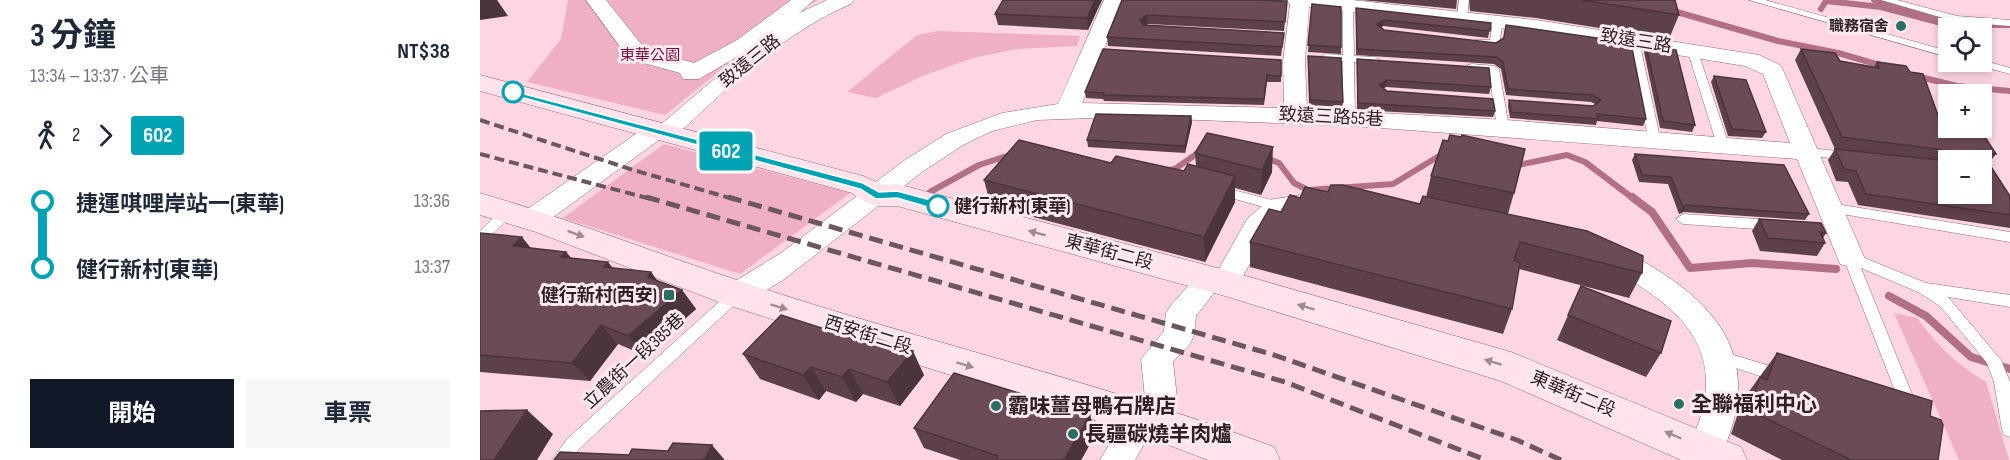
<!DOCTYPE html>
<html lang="zh-TW">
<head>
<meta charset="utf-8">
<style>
	:root { --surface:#fff; --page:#f6f6f7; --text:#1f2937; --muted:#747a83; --accent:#111827 }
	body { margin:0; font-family:"Sofia Sans Condensed","Noto Sans TC",sans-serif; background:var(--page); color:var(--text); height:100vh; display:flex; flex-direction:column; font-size:22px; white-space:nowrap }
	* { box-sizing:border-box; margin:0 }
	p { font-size:20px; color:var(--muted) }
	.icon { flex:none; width:33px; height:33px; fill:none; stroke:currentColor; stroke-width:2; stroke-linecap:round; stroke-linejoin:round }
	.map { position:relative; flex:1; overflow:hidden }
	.sheet { display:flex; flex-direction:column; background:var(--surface); width:480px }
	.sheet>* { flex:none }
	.badge { padding:0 12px; border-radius:4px; font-size:21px; line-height:39px }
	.buttons { position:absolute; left:1458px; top:18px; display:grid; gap:12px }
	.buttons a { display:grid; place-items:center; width:54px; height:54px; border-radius:0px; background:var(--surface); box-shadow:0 3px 9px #0003; font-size:30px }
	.map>.badge { position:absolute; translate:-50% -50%; box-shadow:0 0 0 3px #fff }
	.legs { display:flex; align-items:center; gap:9px; height:66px; padding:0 30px; font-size:20px }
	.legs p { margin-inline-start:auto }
	.summary { display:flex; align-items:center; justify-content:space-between; height:102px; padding:0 30px }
	h1 { font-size:33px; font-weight:700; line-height:45px }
	.button { display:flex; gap:12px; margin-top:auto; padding:12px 30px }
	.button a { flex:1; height:69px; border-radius:0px; background:var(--accent); color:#fff; font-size:24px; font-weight:700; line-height:69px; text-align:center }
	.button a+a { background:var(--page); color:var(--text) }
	ul { padding:0 30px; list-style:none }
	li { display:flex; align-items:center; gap:21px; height:66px; font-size:22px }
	li i { display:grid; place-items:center; width:9px; height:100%; margin:0 8px; background:currentColor }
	li i::after { content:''; width:15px; height:15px; margin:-8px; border:4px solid; border-radius:50%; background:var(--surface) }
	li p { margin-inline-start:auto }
	li:first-child i { background:linear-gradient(#0000 50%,currentColor 0) }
	li:last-child i { background:linear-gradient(currentColor 50%,#0000 0) }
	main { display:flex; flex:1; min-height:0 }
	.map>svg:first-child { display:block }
	.green { fill:#f0b0c4 }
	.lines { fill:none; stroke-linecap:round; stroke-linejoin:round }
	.stream-far1 { stroke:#b27087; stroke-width:6 }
	.stream { stroke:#b27087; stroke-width:8 }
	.lane-casing { stroke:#8d6b76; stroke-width:1 }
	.street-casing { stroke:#8d6b76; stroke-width:1 }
	.secondary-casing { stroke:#8d6b76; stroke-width:1 }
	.lane { fill:#fff; fill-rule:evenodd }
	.street { fill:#fff; fill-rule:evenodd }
	.secondary { fill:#fee3ec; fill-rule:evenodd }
	.rail-far1 { stroke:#6d575e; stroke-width:4; stroke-dasharray:10 5; stroke-linecap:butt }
	.rail { stroke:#6d575e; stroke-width:5; stroke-dasharray:14 7; stroke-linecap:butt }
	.wall { fill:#5c404a; fill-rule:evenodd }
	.shaded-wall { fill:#4b343c }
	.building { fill:#6b4b56; stroke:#4b343c; stroke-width:1.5 }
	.oneway { fill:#a08b92 }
	.line-1 { fill:#00a3b4; stroke:#fff; stroke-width:1.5 }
	.poi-dot { fill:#2a6e61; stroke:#fbebef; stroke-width:2 }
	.stop-1-dot { fill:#fff; stroke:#00a3b4; stroke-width:3 }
	.labels { text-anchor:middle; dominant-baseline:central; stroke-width:6; stroke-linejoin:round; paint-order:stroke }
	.far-poi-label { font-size:15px; font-weight:bold; fill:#2e2024; stroke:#fbebef; text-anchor:end }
	.far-park-label { font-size:15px; fill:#770e42; stroke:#fbebef }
	.street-label { font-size:18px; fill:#2e2024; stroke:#fbebef }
	.stop-label { font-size:18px; font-weight:bold; fill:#2e2024; stroke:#fbebef; text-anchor:start }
	.poi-label { font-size:18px; font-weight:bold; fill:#2e2024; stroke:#fbebef; text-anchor:end }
	.near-poi-label { font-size:21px; font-weight:bold; fill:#2e2024; stroke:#fbebef; text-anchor:start }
</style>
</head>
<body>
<main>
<section class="sheet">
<div class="summary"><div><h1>3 分鐘</h1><p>13:34 – 13:37 · 公車</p></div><b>NT$38</b></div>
<div class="legs"><svg class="icon" aria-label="walk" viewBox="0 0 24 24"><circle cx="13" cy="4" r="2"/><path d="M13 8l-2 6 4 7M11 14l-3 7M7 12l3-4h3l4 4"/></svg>2<svg class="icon" aria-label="forward" viewBox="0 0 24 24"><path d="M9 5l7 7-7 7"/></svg><b class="badge" style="background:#00a3b4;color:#fff">602</b></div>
<ul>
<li><i style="color:#00a3b4"></i><b>捷運唭哩岸站一(東華)</b><p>13:36</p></li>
<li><i style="color:#00a3b4"></i><b>健行新村(東華)</b><p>13:37</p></li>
</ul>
<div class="button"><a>開始</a><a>車票</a></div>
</section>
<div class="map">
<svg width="1530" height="460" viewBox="0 0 1530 460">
	<rect width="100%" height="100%" fill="#fdd6e2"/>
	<g class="green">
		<polygon points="88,0 338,0 304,19 185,115 47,82 81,39"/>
		<polygon points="458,31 600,36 597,46 537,49 493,58 445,75 396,98 367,92 437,35"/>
		<polygon points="184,144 370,193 260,274 83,218"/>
		<path d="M1414 313 1437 318C1459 347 1475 363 1506 382L1529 460H1479Z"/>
	</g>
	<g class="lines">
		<g class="stream-far1">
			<polyline points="1394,0 1489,25 1530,25"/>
			<polyline points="1341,9 1346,1 1401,7 1480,28"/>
			<polyline points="1190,10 1298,41 1358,53 1403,66"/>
			<polyline points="1502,43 1505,51"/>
			<polyline points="1436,76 1477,86 1530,91"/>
			<polyline points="786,158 799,163 814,183 828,190 913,184 964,153"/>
			<polyline points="1033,166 1087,155 1105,162 1154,199"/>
			<polyline points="689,170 695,169 722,150"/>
			<polyline points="450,192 499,165 533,154"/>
		</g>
		<g class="stream">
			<polyline points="1152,197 1172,212 1210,268 1272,263 1356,269"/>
			<polyline points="1409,296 1446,316 1491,357 1530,369"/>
		</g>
		<g class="lane-casing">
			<g id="lane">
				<polygon points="979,0 989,0 987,17 982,20 977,17"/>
				<polygon points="1269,0 1285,0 1468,51 1468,57"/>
				<polygon points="1401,0 1417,0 1477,16 1530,20 1530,26 1477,22"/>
				<polygon points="868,1 873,4 874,56 895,57 900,60 895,63 874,62 875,117 869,121 863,117 863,61 845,60 840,57 845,54 863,55 863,4"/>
				<polygon points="1018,18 1023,21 1019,46 995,44 995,40 1010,40 1013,21"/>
				<polygon points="1154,37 1159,40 1180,138 1174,142 1168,138 1149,40"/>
				<polygon points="1212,46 1217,49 1249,145 1247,148 1239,148 1237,145 1207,49"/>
				<polygon points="1502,60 1530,68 1530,74 1493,64 1492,62"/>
				<polygon points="992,64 1014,66 1019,69 1029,128 1027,131 1023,132 1017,128 1009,72 988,69 988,65"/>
				<polygon points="1328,148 1368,152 1374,156 1368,160 1324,155 1322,152"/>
				<polygon points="738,186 803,203 805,206 798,211 733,193 732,190 733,187"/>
				<polygon points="1349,203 1530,232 1530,242 1344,211 1342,208"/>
				<polygon points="27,207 32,209 34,212 32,215 5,242 0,244 0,231 22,209"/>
				<polygon points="1203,214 1292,220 1299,225 1292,230 1203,224 1196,219"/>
				<polygon points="1370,252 1446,283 1530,295 1530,307 1468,297 1521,360 1530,382 1530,437 1524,435 1522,430 1514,382 1507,363 1460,306 1438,292 1381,268 1438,409 1436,414 1430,416 1424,414 1363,257 1365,253"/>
				<polygon points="257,288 262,290 264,294 262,298 99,449 91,460 72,460 87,439 252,290"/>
				<polygon points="1240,351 1307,371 1309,376 1307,381 1301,383 1235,361 1232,357 1235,353"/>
			</g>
		</g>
		<g class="street-casing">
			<g id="street">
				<path d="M106 0H126L165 49 214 63 257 40 311 0H334L319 13 347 0H374L371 4C302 33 247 89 192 139L179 140 61 226 52 228 43 226 39 219 43 212 166 127 179 126 267 51 219 79H203L200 73 149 59Z"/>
				<path d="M624 0H644L602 103 804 108 803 62 810 4 807 0H872L1056 20 1279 55 1300 65 1303 70 1384 257 1380 264 1370 267 1360 264 1317 159 874 126 640 117 557 120 512 131 483 145 442 172 303 280 267 302 257 305 247 302 242 294 247 286 301 253 425 160 466 134 522 113 578 104ZM829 7 1056 32 1265 66 1283 74 1310 143 1026 120 827 109 825 62Z"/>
				<polygon points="842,192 851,195 855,201 851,207 805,214 787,232 755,291 745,294 735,291 731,283 767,219 789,200"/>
				<path d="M1129 245C1149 251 1168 264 1185 275 1258 323 1277 380 1239 460H1215C1207 444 1218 428 1222 412 1243 332 1179 296 1119 262L1115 255 1119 248Z"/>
				<polygon points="719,282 729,285 734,293 716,316 714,335 710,344 693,362 697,398 692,408 681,412 674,409 679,418 655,460 620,460 650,408 662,404 669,406 665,398 661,359 684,331 686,313 691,305 709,285"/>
			</g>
		</g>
		<g class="secondary-casing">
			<g id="secondary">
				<path d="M0 75 383 176 403 185 417 184 745 270 1031 352 1261 447 1267 460H1201L1021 381 745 296 417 206C397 207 388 206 372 193L0 91Z"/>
				<path d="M0 193C90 219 177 254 266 283 441 341 621 382 794 447L800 460H728L659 434 244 304 56 232 0 215Z"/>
			</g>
		</g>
		<use href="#lane" class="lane"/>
		<use href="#street" class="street"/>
		<use href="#secondary" class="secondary"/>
		<g class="rail-far1">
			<polyline points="0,120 150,169 253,199"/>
			<polyline points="0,154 171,199"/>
		</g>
		<g class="rail">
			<polyline points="166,197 805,382 1006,460"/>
			<polyline points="248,197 794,355 1037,440 1081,460"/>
		</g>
	</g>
	<g class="wall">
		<polygon points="622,0 608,30 518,25 515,14"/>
		<polygon points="642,0 807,1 804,31 668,24 666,25 803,41 801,56 628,46 627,37"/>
		<polygon points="881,0 977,0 976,9"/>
		<polygon points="989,0 1195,0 1199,15 1189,39 1056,18 990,11"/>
		<polygon points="832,4 861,47 861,54 828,52"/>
		<polygon points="876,8 1011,23 1008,38 903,26 901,27 904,30 1016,43 1023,39 1026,25 1166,119 1163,126 1117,121 1116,125 1030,118 1028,106 1029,100 1113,106 1115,104 1111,102 1026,95 1021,69 1014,64 876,55"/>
		<polygon points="1166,46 1215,125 1212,132 1180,128 1164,52"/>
		<polygon points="623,49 801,76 801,82 787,82 784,105 624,101 623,99 606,98 605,92"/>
		<path d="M1321 49 1360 61 1394 67 1397 62 1463 129 1516 154 1509 163 1530 196V228L1378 205 1368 182 1356 181 1348 160 1355 149 1315 60ZM1468 160H1502L1468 194Z"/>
		<polygon points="828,56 863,102 862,109 829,107"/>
		<polygon points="877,59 1011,87 1009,94 906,87 903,88 907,91 1015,111 1013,117 877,110"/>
		<polygon points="1234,76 1286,132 1282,138 1248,136 1231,82"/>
		<polygon points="711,116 712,122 705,153 608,147 607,140"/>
		<polygon points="715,153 792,172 781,195 755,188 755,202 725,262 511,206 504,180 704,171 716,166"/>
		<polygon points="1155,154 1329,214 1325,220 1203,212 1199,214 1188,184 1159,182 1152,160"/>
		<polygon points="951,176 1034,193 1028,214 1162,273 1149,298 1039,269 1032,309 1023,334 770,267 770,242 801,212 820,198 848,192 940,204 946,197"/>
		<polygon points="1279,219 1346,233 1343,238 1345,243 1337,256 1280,251 1272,231"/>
		<polygon points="0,233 51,248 86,252 91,258 133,268 171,272 177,281 202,290 216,309 164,355 138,344 110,381 0,372"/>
		<polygon points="1101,286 1181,353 1166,377 1077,340"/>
		<polygon points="1297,353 1450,416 1458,460 1302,460 1251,434 1262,401"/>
		<polygon points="263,354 444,375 420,406 383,394 376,402 346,391 339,400 280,379"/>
		<polygon points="610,415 615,435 601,460 480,460 444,448 434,428"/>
	</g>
	<g class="shaded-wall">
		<polygon points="0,0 17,0 28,16 0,20"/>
		<polygon points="615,0 622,0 608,30 607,18"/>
		<polygon points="667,15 668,24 661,28 660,20"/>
		<polygon points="904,20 903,26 896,30 897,24"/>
		<polygon points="907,80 906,87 898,91 899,85"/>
		<polygon points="711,116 712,122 705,153 705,146"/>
		<polygon points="793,147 792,172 781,195 782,170"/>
		<polygon points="755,176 755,202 725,262 724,237"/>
		<polygon points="1206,205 1203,212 1199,214 1203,207"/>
		<polygon points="42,237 58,257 33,246"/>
		<polygon points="86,252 102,271 81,257"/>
		<polygon points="128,262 143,281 124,267"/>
		<polygon points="171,272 185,291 167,277"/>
		<polygon points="202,290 216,309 164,355 148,336"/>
		<polygon points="121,325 138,344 110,381 92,363"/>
		<polygon points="433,351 444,375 420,406 407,382"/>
		<polygon points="331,367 346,391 339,400 323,375"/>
		<polygon points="369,369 383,394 376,402 362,377"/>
		<polygon points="47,410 73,434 57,460 14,460"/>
		<polygon points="610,415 615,435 601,460 584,460"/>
		<polygon points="232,445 244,459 244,460 224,460"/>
	</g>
	<g class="building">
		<polygon points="523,0 615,0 607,18 515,14"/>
		<polygon points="642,0 777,0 807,1 805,22 667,15 660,20 663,25 804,33 802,47 627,37"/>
		<polygon points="1101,0 1195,0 1199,15"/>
		<polygon points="832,4 861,7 861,47 828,45"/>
		<polygon points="876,8 1011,23 1010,31 904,20 897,24 904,30 1016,43 1024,38 1026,25 1151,43 1166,119 1117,114 1118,119 1031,112 1029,100 1113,106 1121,100 1113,95 1028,89 1023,62 1016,57 877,49"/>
		<polygon points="1166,46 1196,50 1215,125 1183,121"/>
		<polygon points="623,49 801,60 801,76 787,75 784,99 623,95 624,93 605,92"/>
		<polygon points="1321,49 1355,53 1360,61 1399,68 1397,62 1426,66 1430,72 1443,74 1463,129 1503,134 1516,154 1502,153 1530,196 1530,215 1386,194 1376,171 1364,169 1355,149 1468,161 1468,194 1502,194 1502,160 1477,160 1479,152 1362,137"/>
		<polygon points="828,56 861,58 863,102 830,100"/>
		<polygon points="877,59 1009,68 1011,87 907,80 899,85 907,91 1013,99 1015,111 878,103"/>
		<polygon points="1234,76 1266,80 1286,132 1252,129"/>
		<polygon points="616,114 711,116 705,146 607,140"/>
		<polygon points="727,133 793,147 782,170 715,153"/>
		<polygon points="970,135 981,137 982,135 1045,149 1034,193 951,176 963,140 968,141"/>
		<polygon points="539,140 631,163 636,156 704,171 708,164 755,176 724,237 504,180"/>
		<polygon points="1155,154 1304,165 1329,214 1206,205 1203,207 1191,177 1162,175"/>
		<polygon points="851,185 863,185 940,204 943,196 1107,231 1163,256 1162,273 1040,242 1034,260 1040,263 1032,309 770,242 789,209 801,212 810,195 820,198 825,187 848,192"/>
		<polygon points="1279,219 1341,223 1346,233 1340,232 1345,243 1288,238"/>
		<polygon points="0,233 42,237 33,246 86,252 81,257 128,262 124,267 171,272 167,277 202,290 148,336 121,325 92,363 0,355"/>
		<polygon points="1101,286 1191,321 1181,353 1088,315"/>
		<polygon points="301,315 360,334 365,328 433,351 407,382 369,369 362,377 331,367 323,375 263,354"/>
		<polygon points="1297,353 1452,401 1450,416 1461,420 1463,425 1458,460 1371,460 1269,410 1280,377 1287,380"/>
		<polygon points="474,373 610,415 584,460 516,460 518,456 434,428"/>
		<polygon points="47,410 14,460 0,460 0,411"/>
		<polygon points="193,443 232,445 224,460 74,460 80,452 149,455 152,449 188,451"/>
	</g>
	<defs><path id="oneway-solid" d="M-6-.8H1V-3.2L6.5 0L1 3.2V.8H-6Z" transform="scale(1.5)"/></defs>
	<g class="oneway">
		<use href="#oneway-solid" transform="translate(557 233) rotate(-165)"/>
		<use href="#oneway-solid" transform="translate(96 234) rotate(20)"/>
		<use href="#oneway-solid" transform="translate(299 307) rotate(17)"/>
		<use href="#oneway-solid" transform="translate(826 307) rotate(-163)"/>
		<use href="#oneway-solid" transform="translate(1013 362) rotate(-163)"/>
		<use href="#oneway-solid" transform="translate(485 365) rotate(17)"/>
		<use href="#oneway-solid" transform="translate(1193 435) rotate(-157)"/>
	</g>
	<polygon class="line-1" points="29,90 383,183 399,192 417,191 462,203 464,206 458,210 417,198 396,199 380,189 29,94"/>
	<g class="poi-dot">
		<circle cx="1421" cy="26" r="6"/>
		<rect x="183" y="289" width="12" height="12" rx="3"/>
		<circle cx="1199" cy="404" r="6"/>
		<circle cx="516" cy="406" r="6"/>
		<circle cx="593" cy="434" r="6"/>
	</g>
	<g class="stop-1-dot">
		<circle cx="33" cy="92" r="10"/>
		<circle cx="458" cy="206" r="10"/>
	</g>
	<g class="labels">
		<g class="far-poi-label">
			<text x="1409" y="26">職務宿舍</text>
		</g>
		<g class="far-park-label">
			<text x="170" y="55">東華公園</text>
		</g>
		<g class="street-label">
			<text transform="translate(1156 41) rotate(9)">致遠三路</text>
			<text transform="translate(270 61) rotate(-39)">致遠三路</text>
			<text transform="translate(851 117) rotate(3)">致遠三路55巷</text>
			<text transform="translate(629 252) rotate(15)">東華街二段</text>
			<text transform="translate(388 335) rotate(17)">西安街二段</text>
			<text transform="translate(154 361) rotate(-43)">立農街一段385巷</text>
			<text transform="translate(1093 394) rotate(23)">東華街二段</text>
		</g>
		<g class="stop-label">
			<text x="474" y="206">健行新村(東華)</text>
		</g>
		<g class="poi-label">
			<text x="177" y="295">健行新村(西安)</text>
		</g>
		<g class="near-poi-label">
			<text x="1211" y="404">全聯福利中心</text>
			<text x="528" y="406">霸味薑母鴨石牌店</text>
			<text x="605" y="434">長疆碳燒羊肉爐</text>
		</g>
	</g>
</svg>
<div class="buttons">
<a><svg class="icon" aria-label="locate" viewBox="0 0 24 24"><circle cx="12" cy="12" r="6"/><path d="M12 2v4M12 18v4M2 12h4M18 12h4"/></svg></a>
<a>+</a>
<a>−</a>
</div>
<b class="badge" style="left:246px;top:151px;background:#00a3b4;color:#fff">602</b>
</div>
</main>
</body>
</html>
